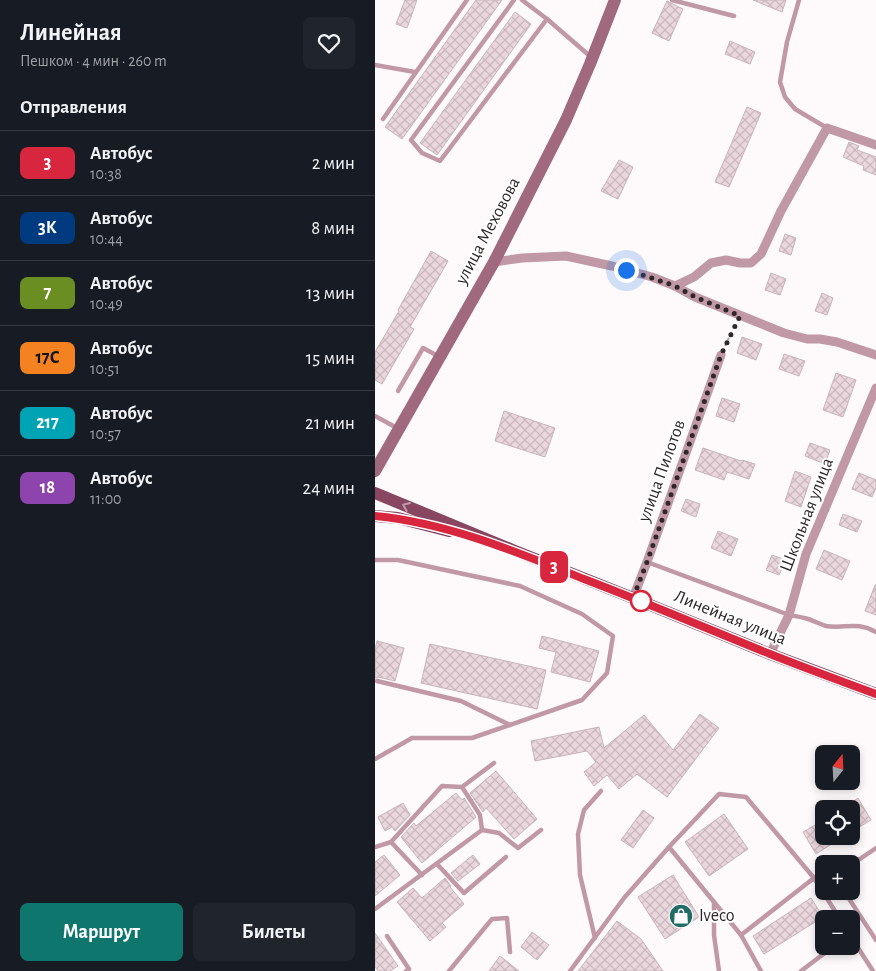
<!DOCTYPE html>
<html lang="ru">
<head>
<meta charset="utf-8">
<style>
	:root { --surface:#171b24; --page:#20242c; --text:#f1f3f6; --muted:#9ea1a6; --line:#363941; --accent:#0f766e }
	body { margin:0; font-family:"Alegreya Sans",sans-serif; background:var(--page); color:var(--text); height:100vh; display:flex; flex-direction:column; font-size:19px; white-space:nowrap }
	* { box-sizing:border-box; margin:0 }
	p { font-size:16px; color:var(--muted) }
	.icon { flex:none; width:28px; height:28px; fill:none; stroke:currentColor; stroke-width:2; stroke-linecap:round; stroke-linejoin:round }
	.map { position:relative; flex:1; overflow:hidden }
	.sheet { display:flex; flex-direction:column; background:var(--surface); width:375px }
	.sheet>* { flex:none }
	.badge { padding:0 10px; border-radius:8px; font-size:18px; line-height:32px }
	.needle { width:32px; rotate:18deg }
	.controls { position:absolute; left:440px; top:745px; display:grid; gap:10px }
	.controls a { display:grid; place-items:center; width:45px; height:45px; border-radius:8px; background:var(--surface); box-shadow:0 2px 8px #0003; font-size:25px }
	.you { position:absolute; width:25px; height:25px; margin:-12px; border:4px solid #fff; border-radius:50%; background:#1a73e8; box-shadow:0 0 0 8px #1a73e833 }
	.map>.badge { position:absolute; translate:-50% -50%; box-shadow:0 0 0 2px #fff }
	h2 { padding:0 20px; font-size:19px; line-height:45px }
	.round { display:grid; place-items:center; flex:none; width:52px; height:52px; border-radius:8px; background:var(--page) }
	.summary { display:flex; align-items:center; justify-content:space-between; height:85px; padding:0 20px }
	h1 { font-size:24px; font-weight:600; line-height:38px }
	.cta { display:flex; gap:10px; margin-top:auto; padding:10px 20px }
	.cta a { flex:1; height:58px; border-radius:8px; background:var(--accent); color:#fff; font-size:20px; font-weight:600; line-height:58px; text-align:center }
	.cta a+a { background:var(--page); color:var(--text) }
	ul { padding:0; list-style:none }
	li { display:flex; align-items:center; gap:15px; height:65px; padding:0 20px; border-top:1px solid var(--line) }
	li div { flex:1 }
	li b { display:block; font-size:19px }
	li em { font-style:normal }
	li .badge { min-width:55px; font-weight:700; text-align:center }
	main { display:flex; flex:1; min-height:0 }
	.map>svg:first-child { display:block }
	.building { fill:url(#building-cross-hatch); stroke:#c8b5bb }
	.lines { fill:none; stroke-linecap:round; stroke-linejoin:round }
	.path { stroke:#a9a4a5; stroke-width:2; stroke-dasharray:2.5 4; stroke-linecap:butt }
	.lane { stroke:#c098a6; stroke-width:4.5 }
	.street { stroke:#c098a6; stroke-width:9 }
	.secondary { stroke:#a0697d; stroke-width:12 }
	.primary { stroke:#884660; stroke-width:12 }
	.oneway { stroke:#be99a8 }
	.line-casing { stroke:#fff; stroke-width:11 }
	.line { stroke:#d7263d; stroke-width:8 }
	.walk { stroke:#2f282a; stroke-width:5; stroke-dasharray:0 9 }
	.stop-dot { fill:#fff; stroke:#d7263d; stroke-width:2.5 }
	.labels { text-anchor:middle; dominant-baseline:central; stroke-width:4; stroke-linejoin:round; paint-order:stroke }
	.street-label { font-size:18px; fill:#2f282a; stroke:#fff }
	.poi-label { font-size:18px; fill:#2f282a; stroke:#fff; text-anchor:start }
</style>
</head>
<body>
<main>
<section class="sheet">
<div class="summary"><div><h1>Линейная</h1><p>Пешком · 4 мин · 260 m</p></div><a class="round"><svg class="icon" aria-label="heart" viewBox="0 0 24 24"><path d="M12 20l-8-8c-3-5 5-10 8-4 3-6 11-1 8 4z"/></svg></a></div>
<h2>Отправления</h2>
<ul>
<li><span class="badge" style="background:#d7263d;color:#fff">3</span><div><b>Автобус</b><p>10:38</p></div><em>2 мин</em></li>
<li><span class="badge" style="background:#003b80;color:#fff">3К</span><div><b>Автобус</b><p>10:44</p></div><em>8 мин</em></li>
<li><span class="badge" style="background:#6b8e23;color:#fff">7</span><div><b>Автобус</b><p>10:49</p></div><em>13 мин</em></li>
<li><span class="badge" style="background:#f58220;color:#111">17С</span><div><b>Автобус</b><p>10:51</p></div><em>15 мин</em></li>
<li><span class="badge" style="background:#00a3b4;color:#fff">217</span><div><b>Автобус</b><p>10:57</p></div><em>21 мин</em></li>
<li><span class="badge" style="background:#8e44ad;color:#fff">18</span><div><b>Автобус</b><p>11:00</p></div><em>24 мин</em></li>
</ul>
<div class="cta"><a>Маршрут</a><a>Билеты</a></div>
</section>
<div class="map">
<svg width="501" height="971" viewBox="0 0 501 971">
	<defs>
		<pattern id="building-cross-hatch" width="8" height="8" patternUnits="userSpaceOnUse" patternTransform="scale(1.25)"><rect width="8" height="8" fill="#ead7dd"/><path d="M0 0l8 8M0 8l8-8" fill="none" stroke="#c9b9be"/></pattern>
	</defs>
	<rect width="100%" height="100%" fill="#fefafb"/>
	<g class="building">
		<polygon points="30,0 42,0 32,28 21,24"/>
		<polygon points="101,0 127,0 27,139 10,127"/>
		<polygon points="378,0 411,0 407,12"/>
		<polygon points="292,1 308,9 294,41 277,33"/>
		<polygon points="140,12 156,24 62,155 45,143"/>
		<polygon points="355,41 380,52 375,64 350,54"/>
		<polygon points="372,107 386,113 354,187 340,182"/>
		<polygon points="474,142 484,146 482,150 501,157 501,175 488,170 489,166 468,157"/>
		<polygon points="244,160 258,167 243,199 226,191"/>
		<polygon points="410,234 421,238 416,255 404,251"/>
		<polygon points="56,251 73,261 35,327 39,329 7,384 0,380 0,352 24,311 23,310"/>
		<polygon points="396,273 411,279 405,295 390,290"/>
		<polygon points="447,293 458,298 452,315 440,311"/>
		<polygon points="367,337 387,344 381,360 362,353"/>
		<polygon points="409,354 430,361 424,376 404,369"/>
		<polygon points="461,373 481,380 468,417 448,410"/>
		<polygon points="347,398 365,404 359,422 341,416"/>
		<polygon points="129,411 180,428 170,457 120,441"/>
		<polygon points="435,443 455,450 450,464 430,456"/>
		<polygon points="328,448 366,461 367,460 380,464 374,479 352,472 349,480 320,470"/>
		<polygon points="420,471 436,477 426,507 410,501"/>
		<polygon points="484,473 501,480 501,488 497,497 477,489"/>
		<polygon points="311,499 325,504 321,517 306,511"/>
		<polygon points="468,514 487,521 482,532 464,525"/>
		<polygon points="343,531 363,539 356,556 336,548"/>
		<polygon points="449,550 475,561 467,580 441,569"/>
		<polygon points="397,555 411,560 404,575 391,570"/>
		<polygon points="500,585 501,585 501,615 490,611"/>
		<polygon points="167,636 224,651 215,682 176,672 181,652 164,648"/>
		<polygon points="2,641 29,648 20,681 3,677 0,678 0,649"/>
		<polygon points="55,644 171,670 162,709 46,683"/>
		<polygon points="325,714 344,728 292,797 262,774 244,789 232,775 219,786 209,772 221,762 212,751 160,761 156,741 224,727 229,748 269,715 298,750"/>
		<polygon points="121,771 162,819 139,839 111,808 108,812 95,793"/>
		<polygon points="81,793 87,800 89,798 101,817 47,863 26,837 39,823 41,826"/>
		<polygon points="483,798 496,820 476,832 476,803"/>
		<polygon points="28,803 35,815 20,831 17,827 10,831 3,817"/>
		<polygon points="268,810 279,818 258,848 246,840"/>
		<polygon points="349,814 373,849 334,876 310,842"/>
		<polygon points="449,820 449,836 469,836 441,854 428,832"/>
		<polygon points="9,855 25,875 0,896 0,862"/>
		<polygon points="98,855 105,864 83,881 76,873"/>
		<polygon points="298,875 324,917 290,939 263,897"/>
		<polygon points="70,878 76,886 75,887 89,904 67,923 71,927 55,941 22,902 38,888 47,898"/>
		<polygon points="436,898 448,917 389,954 378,936"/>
		<polygon points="242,921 266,939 288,971 203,971"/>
		<polygon points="157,932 174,945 162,960 146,947"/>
		<polygon points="0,933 23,966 15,971 3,971 0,967"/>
		<polygon points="125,956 144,971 114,971"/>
	</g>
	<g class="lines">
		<polyline class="path" points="350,346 361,323"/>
		<g class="lane">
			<polyline points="139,0 36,140 47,153 65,161 172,19"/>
			<polyline points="147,0 172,19 216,57"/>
			<polyline points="297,0 359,16"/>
			<polyline points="424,0 412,42 405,82 410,97 420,109 452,128"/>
			<polyline points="0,65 40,72"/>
			<polyline points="8,119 92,0"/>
			<polyline points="23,391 48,348 63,356"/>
			<polyline points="0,416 22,428"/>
			<polyline points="0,560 23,560 145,586 207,614 238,636 232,673 207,700 97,738 37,738 0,759"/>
			<path d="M272 562 414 615C420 616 427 617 433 619 439 621 445 624 451 626 471 629 481 621 501 632"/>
			<polyline points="2,681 86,701 135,725"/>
			<polyline points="107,830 124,833 143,848 166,830"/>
			<polyline points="0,847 16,842"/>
			<polyline points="294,847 366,935 386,971"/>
			<polyline points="62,864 89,893 131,857"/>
			<polyline points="476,865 501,848"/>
			<polyline points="47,875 16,842 67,786 87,787 119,763"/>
			<polyline points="469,891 501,940"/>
			<polyline points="339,902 339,935 344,971"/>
			<polyline points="0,909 107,830 105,815 87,787"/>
			<polyline points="366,935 439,878"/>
			<polyline points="12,936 34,969 31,971"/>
			<polyline points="476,937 498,971"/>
			<polyline points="220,938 205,875 203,834 209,810 226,791"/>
			<polyline points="74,971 117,919 132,918 135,952"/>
			<polyline points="195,971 249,898 294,847 344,794 371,797 439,878 465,919"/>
			<polyline points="426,971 459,946"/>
		</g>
		<g class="street">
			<polyline points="119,262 147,258 191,256 237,266 277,277 300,286 320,297 409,333 432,339 445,339 462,342 501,355"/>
			<polyline points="300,286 319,277 336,263 351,260 365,263 376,263 386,254 406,211 452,128 501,145"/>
			<polyline points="258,598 272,562 346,355"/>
			<polyline points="395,654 414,615 431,554 501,388"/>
		</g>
		<polyline class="secondary" points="0,471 119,262 191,120 215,64 240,0"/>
		<g class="primary">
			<polyline points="0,493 140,551 258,598 395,654 501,694"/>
			<polyline points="0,516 23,518 74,531"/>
		</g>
	</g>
	<defs><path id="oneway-chevron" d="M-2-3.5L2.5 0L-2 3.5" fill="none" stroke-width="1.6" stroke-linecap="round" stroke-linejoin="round" transform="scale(1.25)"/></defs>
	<use class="oneway" href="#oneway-chevron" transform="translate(31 506) rotate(-157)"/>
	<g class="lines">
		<g class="line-casing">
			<path id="line" d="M0 516C73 523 142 552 209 579 272 603 333 629 395 654 430 668 466 681 501 694"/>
		</g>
		<use href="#line" class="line"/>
		<polyline class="walk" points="251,270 277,278 300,286 320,297 365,316 346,355 272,562 258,598 266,601"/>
	</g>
	<defs>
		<g id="shop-disc" transform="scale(1.25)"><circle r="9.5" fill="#216c67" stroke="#fff"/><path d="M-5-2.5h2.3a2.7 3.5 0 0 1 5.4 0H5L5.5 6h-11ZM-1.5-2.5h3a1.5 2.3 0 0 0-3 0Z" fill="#fff"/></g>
	</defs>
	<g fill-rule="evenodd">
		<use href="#shop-disc" x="306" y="916"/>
	</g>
	<circle class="stop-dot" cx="266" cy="601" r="10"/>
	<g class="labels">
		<g class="street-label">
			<text transform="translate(113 231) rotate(-62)">улица Меховова</text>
			<text transform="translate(287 471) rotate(-70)">улица Пилотов</text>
			<text transform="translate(432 515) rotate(-69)">Школьная улица</text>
			<text transform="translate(355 618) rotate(22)">Линейная улица</text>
		</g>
		<g class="poi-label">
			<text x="324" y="916">Iveco</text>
		</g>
	</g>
</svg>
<div class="controls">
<a><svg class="needle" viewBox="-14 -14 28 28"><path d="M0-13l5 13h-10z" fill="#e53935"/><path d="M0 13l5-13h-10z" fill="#9ea1a6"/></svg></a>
<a><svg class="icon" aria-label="locate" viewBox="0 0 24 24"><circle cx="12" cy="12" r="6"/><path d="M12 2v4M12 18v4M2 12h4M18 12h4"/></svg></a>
<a>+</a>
<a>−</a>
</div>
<div class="you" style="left:251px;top:270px"></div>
<b class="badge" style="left:179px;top:567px;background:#d7263d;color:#fff">3</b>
</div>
</main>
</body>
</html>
